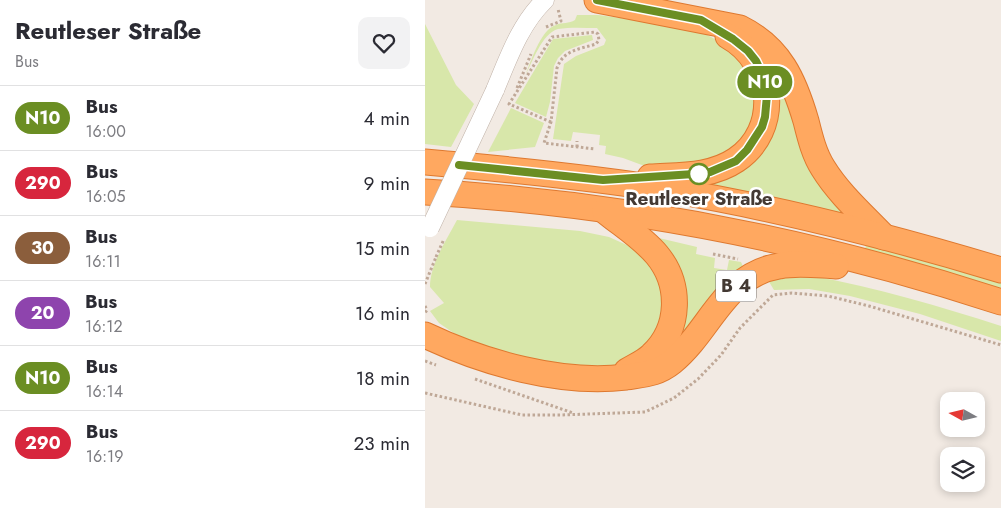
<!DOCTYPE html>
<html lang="en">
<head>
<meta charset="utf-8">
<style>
	:root { --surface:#fff; --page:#f2f2f3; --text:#2b2b33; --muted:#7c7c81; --line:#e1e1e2 }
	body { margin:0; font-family:Jost,sans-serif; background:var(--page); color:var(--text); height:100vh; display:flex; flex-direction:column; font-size:19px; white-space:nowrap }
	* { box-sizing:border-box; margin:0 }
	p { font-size:16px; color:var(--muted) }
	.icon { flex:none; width:28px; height:28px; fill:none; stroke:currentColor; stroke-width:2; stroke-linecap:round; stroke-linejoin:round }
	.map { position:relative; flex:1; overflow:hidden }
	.drawer { display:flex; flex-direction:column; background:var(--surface); width:425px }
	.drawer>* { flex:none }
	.badge { padding:0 10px; border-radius:16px; font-size:18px; line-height:32px }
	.needle { width:32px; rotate:278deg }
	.fabs { position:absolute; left:515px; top:392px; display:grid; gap:10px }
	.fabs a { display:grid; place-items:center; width:45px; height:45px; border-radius:10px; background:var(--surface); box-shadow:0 2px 8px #0003; font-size:25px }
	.map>.badge { position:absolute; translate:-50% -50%; box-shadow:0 0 0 2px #fff }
	.round { display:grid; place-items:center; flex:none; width:52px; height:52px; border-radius:10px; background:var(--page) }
	.summary { display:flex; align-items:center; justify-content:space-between; height:85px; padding:0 15px }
	h1 { font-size:24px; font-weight:700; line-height:38px }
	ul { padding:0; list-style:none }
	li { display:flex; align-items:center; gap:15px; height:65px; padding:0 15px; border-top:1px solid var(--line) }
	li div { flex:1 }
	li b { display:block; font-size:19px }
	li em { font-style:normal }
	li .badge { min-width:55px; font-weight:700; text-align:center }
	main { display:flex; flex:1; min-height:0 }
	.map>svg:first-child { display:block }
	.green { fill:#d8e7aa }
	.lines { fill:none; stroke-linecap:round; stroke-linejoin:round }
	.minor-casing { stroke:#c0b2a8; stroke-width:19 }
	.highway-casing { stroke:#de7930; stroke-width:27 }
	.path { stroke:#bfa897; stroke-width:3; stroke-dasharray:2.5 2.5; stroke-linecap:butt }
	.minor { stroke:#fff; stroke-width:18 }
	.highway { stroke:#ffa860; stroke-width:25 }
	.minor-bridge-casing { stroke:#c0b2a8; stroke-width:19; stroke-linecap:butt }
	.path-bridge { stroke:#bfa897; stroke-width:3; stroke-dasharray:2.5 2.5; stroke-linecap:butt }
	.minor-bridge { stroke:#fff; stroke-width:18 }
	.line-casing { stroke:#fff; stroke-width:11 }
	.line { stroke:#6b8e23; stroke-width:8 }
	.stop-dot { fill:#fff; stroke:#6b8e23; stroke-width:2.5 }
	.labels { text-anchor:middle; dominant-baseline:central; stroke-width:5; stroke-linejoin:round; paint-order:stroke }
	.shield { fill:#fff; stroke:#7b7470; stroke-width:1 }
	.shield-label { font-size:18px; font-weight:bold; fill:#433933 }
	.stop-label { font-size:19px; font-weight:bold; fill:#433933; stroke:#fff }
</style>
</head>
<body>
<main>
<section class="drawer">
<div class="summary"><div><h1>Reutleser Straße</h1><p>Bus</p></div><a class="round"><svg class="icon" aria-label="heart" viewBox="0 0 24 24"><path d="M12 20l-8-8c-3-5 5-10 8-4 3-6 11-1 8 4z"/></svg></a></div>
<ul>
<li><span class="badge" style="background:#6b8e23;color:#fff">N10</span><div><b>Bus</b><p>16:00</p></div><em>4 min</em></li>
<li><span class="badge" style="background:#d7263d;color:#fff">290</span><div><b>Bus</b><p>16:05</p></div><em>9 min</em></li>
<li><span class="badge" style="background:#8b5e3c;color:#fff">30</span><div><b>Bus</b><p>16:11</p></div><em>15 min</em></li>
<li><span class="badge" style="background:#8e44ad;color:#fff">20</span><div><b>Bus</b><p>16:12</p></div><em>16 min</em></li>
<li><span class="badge" style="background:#6b8e23;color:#fff">N10</span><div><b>Bus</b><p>16:14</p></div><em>18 min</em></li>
<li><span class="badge" style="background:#d7263d;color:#fff">290</span><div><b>Bus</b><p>16:19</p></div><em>23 min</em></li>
</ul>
</section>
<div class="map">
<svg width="576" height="508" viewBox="0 0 576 508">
	<rect width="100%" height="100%" fill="#f2eae3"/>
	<g class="green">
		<path d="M152 15H173L241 24 279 33 300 45 325 69 335 107 309 156 233 171 198 158 180 154 181 146 174 145 175 135 148 132 146 141 128 139 139 64 151 56 179 45 181 40 172 28C159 28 145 27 133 29 117 33 107 63 100 76 106 62 115 30 131 25 137 22 144 24 150 20Z"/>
		<polygon points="0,24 31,85 49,104 26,147 0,144"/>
		<polygon points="167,35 168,40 140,51 133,58 129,66 125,102 121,117 90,103 128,39"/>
		<polygon points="342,60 420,214 281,184 309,175 324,166 335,154"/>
		<polygon points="86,108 119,123 110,147 63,152"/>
		<path d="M32 220 155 231 184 237 204 246 223 259 235 271 244 310 215 359 170 372 107 361 59 346 30 334 14 323 5 311 19 303 5 287C5 264 21 241 32 220Z"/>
		<polygon points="217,234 272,247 271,254 290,258 289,268 302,270 304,260 316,262 321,273 243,359 257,324"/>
		<polygon points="441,245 576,281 576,293 439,254"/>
		<path d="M388 276C452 288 514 306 576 326V341L495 314 425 296 384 289 349 290 343 280 356 277Z"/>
	</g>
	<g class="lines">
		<g class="minor-casing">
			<path id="minor" d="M70 90C83 59 95 24 120 0"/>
		</g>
		<g class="highway-casing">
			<g id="highway">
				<path d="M172 0 315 28C355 48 369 80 381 121 385 137 389 154 398 168 414 194 438 215 459 237"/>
				<path d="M0 162C82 169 163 177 245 190 357 209 467 237 576 270"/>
				<path d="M225 177C254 175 286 177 311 160 356 130 350 62 303 36"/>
				<path d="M0 192C195 203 390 241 576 302"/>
				<path d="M180 211C197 225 218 238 232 255 256 284 256 328 227 355 220 362 210 366 202 371"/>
				<path d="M0 335C59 363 136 385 201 377 220 374 232 374 247 362 286 330 299 275 354 266 372 262 392 265 411 266"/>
			</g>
		</g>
		<g class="path">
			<polyline points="121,27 136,21 133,9"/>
			<polyline points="92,88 106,54"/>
			<path d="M126 122 84 104 127 37 170 32 173 34 174 40 171 44C155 49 138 50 132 68L126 122 119 143 170 149"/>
			<polyline points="152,147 152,141"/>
			<polyline points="288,254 313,259"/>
			<polyline points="0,284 11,257"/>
			<polyline points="0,306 2,310 0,313"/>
			<polyline points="0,361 11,365"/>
			<polyline points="50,379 148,413"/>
			<polyline points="0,393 97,415 136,415 220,412 249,398 273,379 296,355 315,328 348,295 367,293 403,296 444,306 576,345"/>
		</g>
		<use href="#minor" class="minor"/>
		<use href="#highway" class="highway"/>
		<g class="minor-bridge-casing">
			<polyline id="minor-bridge" points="5,228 70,90"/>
		</g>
		<polyline class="path-bridge" points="11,257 19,239"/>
		<use href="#minor-bridge" class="minor-bridge"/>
	</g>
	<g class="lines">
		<g class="line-casing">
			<polyline id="line" points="34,165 178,180 269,174 285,172 311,161 322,150 337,127 340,117 342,95 339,78 331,61 323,51 308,39 276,20 172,0"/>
		</g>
		<use href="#line" class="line"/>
	</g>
	<circle class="stop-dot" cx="274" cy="174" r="10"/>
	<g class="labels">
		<rect class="shield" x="291" y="270.5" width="40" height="31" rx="4"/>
		<g class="shield-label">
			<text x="311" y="286">B 4</text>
		</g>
		<g class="stop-label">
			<text x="274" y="198">Reutleser Straße</text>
		</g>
	</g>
</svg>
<div class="fabs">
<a><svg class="needle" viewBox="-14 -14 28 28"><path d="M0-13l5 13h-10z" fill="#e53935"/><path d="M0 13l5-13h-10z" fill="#7c7c81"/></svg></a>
<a><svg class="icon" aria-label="layers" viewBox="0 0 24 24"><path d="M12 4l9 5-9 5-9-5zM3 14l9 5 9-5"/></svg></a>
</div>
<b class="badge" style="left:340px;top:82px;background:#6b8e23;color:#fff">N10</b>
</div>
</main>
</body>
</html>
